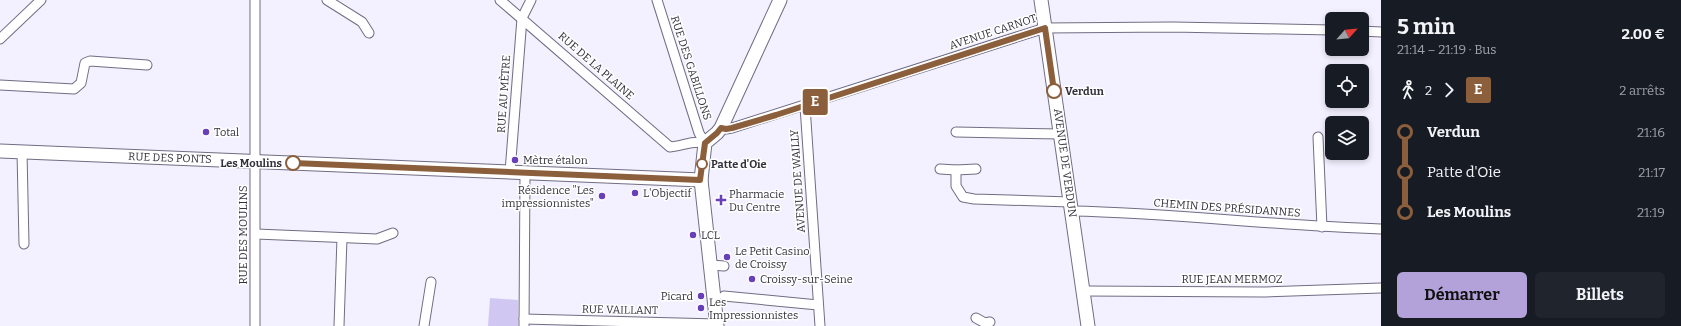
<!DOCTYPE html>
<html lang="fr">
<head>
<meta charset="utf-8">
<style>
	:root { --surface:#171b24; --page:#20242c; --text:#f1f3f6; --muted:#9ea1a6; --accent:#b3a2da }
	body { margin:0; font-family:Bitter,serif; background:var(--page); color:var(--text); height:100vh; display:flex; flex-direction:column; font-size:15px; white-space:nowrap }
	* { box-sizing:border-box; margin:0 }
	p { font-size:13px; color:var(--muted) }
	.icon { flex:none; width:22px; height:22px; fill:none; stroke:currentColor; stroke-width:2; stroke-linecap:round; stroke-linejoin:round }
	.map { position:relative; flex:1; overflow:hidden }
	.side { display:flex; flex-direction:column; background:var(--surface); width:300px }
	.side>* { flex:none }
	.badge { padding:0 8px; border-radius:3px; font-size:14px; line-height:26px }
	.needle { width:26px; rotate:63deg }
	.controls { position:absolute; left:1325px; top:12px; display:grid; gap:8px }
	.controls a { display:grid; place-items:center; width:44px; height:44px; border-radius:6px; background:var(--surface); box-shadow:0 2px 6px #0003; font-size:20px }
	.map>.badge { position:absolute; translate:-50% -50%; box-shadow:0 0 0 2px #fff }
	.legs { display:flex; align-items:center; gap:6px; height:44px; padding:0 16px; font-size:13px }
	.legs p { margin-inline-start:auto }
	.summary { display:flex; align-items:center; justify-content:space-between; height:68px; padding:0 16px }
	h1 { font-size:22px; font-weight:700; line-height:30px }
	.primary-button { display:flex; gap:8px; margin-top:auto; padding:8px 16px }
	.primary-button a { flex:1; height:46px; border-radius:6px; background:var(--accent); color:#111; font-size:16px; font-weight:700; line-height:46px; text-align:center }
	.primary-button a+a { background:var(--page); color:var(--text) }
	ul { padding:0 16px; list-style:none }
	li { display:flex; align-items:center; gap:14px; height:40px; font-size:15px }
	li i { display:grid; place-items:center; width:6px; height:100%; margin:0 5px; background:currentColor }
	li i::after { content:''; width:10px; height:10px; margin:-5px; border:3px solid; border-radius:50%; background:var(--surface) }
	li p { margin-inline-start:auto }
	li:first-child i { background:linear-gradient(#0000 50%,currentColor 0) }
	li:last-child i { background:linear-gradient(currentColor 50%,#0000 0) }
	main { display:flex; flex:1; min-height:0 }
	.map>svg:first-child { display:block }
	.green { fill:#d0c8f3 }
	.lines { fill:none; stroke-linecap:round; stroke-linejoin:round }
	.street-casing { stroke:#716d82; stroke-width:11 }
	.secondary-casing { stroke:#716d82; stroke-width:15 }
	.street { stroke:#fff; stroke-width:9 }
	.secondary { stroke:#fff; stroke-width:13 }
	.line-1-casing { stroke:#fff; stroke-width:9 }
	.line-1 { stroke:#8b5e3c; stroke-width:6 }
	.stop-1-dot { fill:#fff; stroke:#8b5e3c; stroke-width:2 }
	.poi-dot { fill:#673fb7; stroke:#fff; stroke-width:1.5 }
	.labels { text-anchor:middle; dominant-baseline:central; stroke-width:3; stroke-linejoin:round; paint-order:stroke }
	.street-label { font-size:11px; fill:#33313b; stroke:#fff }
	.stop-label { font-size:11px; font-weight:bold; fill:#33313b; stroke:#fff; text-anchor:start }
	.poi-label { font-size:11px; fill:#33313b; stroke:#fff; text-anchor:start }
</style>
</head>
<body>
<main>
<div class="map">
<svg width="1381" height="326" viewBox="0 0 1381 326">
	<rect width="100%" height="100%" fill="#f3f0ff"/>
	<polygon class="green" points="490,298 518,300 518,326 488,326"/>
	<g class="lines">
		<g class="street-casing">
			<g id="street">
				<polyline points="255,0 255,326"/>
				<polyline points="327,0 362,22 369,33"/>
				<path d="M500 0 670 147C683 146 692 140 705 143"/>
				<polyline points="657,0 699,133 705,143"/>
				<polyline points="1362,31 1381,32"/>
				<polyline points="0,39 41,0"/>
				<polyline points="0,85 74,89 81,83 85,63 90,61 147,65"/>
				<polyline points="805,106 820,326"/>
				<polyline points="721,128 726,129 732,128 1045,28 1172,27 1332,30"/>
				<polyline points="956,132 1060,134"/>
				<polyline points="1318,137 1322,227"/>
				<polyline points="22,152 24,244"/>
				<polyline points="940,169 956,170 956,186 963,197 974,199 1070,202"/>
				<polyline points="956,170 976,169"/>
				<polyline points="510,172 522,18 531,0"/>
				<path d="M1072 211C1175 213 1278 226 1381 229"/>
				<polyline points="256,234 377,239 393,233"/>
				<polyline points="711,265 724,266"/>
				<polyline points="1084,291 1265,292 1381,288"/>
				<polyline points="724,296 818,305"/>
				<polyline points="976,318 985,323 990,322"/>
				<polyline points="524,319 717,324"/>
				<polyline points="339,326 342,238"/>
				<polyline points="424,326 431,282"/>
				<polyline points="524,326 525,173"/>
			</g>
		</g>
		<g class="secondary-casing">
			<g id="secondary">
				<polyline points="1041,0 1088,326"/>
				<polyline points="0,151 701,180"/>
				<polyline points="717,326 701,180 705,143 717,133 721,128 780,0"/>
			</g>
		</g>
		<use href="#street" class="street"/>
		<use href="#secondary" class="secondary"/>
	</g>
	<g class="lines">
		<g class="line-1-casing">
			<polyline id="line-1" points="293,163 700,180 705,143 717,133 721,128 726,129 732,128 776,115 1045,28 1054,91"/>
		</g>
		<use href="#line-1" class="line-1"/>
	</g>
	<g class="stop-1-dot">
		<circle cx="1054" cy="91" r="7"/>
		<circle cx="293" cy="163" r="7"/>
		<circle cx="702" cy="164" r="5"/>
	</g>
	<g class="poi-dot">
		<circle cx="206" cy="132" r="4"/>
		<circle cx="515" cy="160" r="4"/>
		<circle cx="635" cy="193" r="4"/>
		<circle cx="602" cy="196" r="4"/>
		<path d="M719 194h4v4h4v4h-4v4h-4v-4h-4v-4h4z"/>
		<circle cx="693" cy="235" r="4"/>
		<circle cx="727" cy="257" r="4"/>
		<circle cx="752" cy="279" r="4"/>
		<circle cx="701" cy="296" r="4"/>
		<circle cx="701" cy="308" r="4"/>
	</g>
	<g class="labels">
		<g class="street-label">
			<text transform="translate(993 32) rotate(-18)">AVENUE CARNOT</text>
			<text transform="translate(596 66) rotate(41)">RUE DE LA PLAINE</text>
			<text transform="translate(691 68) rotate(72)">RUE DES GABILLONS</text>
			<text transform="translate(504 94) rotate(-86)">RUE AU MÈTRE</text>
			<text transform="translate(170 158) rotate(2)">RUE DES PONTS</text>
			<text transform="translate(1065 163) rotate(82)">AVENUE DE VERDUN</text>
			<text transform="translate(798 181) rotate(-94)">AVENUE DE WAILLY</text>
			<text transform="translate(1227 208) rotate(4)">CHEMIN DES PRÉSIDANNES</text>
			<text transform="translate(243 235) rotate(-90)">RUE DES MOULINS</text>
			<text x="1232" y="279">RUE JEAN MERMOZ</text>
			<text transform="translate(620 310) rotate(1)">RUE VAILLANT</text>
		</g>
		<g class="stop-label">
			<text x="1065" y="91">Verdun</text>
			<text x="282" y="163" text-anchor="end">Les Moulins</text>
			<text x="711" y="164">Patte d'Oie</text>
		</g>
		<g class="poi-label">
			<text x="214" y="132">Total</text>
			<text x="523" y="160">Mètre étalon</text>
			<text x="594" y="190" text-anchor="end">Résidence "Les<tspan x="594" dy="13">impressionnistes"</tspan></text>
			<text x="643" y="193">L'Objectif</text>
			<text x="729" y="194">Pharmacie<tspan x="729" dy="13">Du Centre</tspan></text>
			<text x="701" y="235">LCL</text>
			<text x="735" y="251">Le Petit Casino<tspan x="735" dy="13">de Croissy</tspan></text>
			<text x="760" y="279">Croissy-sur-Seine</text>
			<text x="693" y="296" text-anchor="end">Picard</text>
			<text x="709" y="302">Les<tspan x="709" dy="13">Impressionnistes</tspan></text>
		</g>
	</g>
</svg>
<div class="controls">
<a><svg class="needle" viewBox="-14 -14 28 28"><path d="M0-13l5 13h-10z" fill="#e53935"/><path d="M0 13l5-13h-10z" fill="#9ea1a6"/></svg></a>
<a><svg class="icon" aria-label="locate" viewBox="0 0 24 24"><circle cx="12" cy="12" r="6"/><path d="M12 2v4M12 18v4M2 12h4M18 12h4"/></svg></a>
<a><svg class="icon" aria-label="layers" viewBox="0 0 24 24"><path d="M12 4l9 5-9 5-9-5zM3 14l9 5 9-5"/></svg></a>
</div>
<b class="badge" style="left:815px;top:102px;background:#8b5e3c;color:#fff">E</b>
</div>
<section class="side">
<div class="summary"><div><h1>5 min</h1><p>21:14 – 21:19 · Bus</p></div><b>2.00 €</b></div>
<div class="legs"><svg class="icon" aria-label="walk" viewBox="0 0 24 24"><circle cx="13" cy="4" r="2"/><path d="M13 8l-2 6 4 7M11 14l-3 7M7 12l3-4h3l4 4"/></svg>2<svg class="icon" aria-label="forward" viewBox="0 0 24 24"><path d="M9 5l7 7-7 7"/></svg><b class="badge" style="background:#8b5e3c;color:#fff">E</b><p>2 arrêts</p></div>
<ul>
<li><i style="color:#8b5e3c"></i><b>Verdun</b><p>21:16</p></li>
<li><i style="color:#8b5e3c"></i><span>Patte d'Oie</span><p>21:17</p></li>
<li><i style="color:#8b5e3c"></i><b>Les Moulins</b><p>21:19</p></li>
</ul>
<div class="primary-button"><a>Démarrer</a><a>Billets</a></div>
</section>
</main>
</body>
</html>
